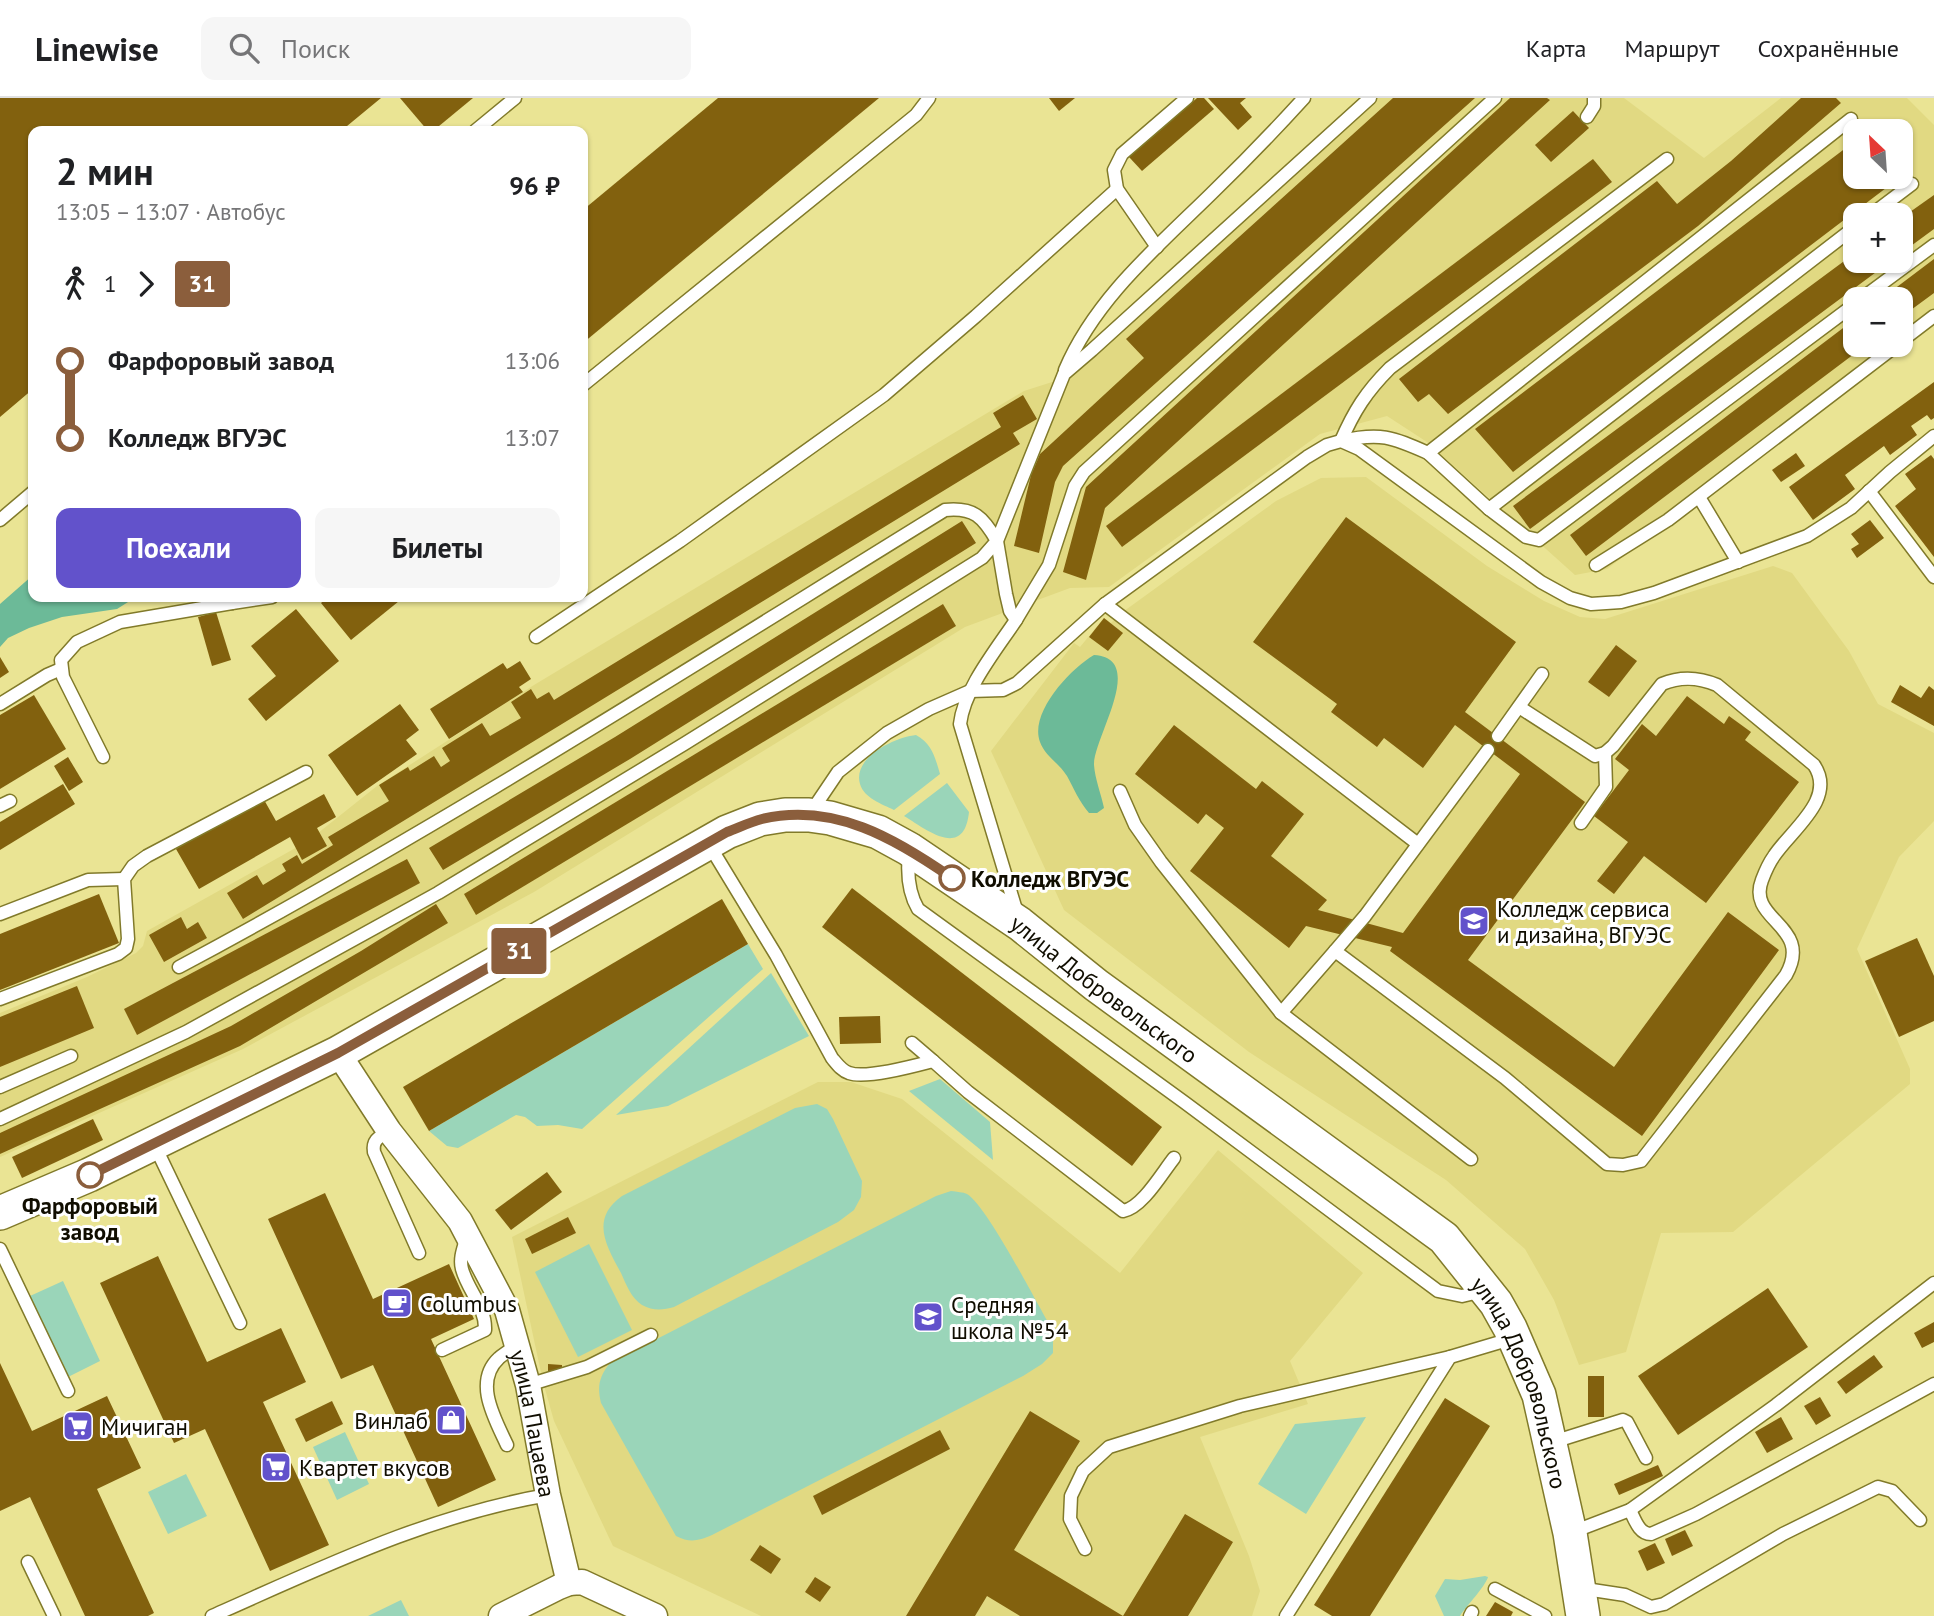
<!DOCTYPE html>
<html lang="ru">
<head>
<meta charset="utf-8">
<style>
	:root { --surface:#fff; --page:#f6f6f6; --text:#202124; --muted:#757577; --line:#e0e0e0; --accent:#6252cb }
	body { margin:0; font-family:"PT Sans",sans-serif; background:var(--page); color:var(--text); height:100vh; display:flex; flex-direction:column; font-size:26px; white-space:nowrap }
	* { box-sizing:border-box; margin:0 }
	p { font-size:23px; color:var(--muted) }
	.icon { flex:none; width:38px; height:38px; fill:none; stroke:currentColor; stroke-width:2; stroke-linecap:round; stroke-linejoin:round }
	.map { position:relative; flex:1; overflow:hidden }
	.side { position:absolute; left:28px; top:28px; width:560px; height:476px; display:flex; flex-direction:column; background:var(--surface); border-radius:14px; box-shadow:0 2px 5px #0004 }
	.side>* { flex:none }
	.badge { padding:0 14px; border-radius:5px; font-size:24px; line-height:46px }
	.needle { width:46px; rotate:335deg }
	.controls { position:absolute; left:1843px; top:21px; display:grid; gap:14px }
	.controls a { display:grid; place-items:center; width:70px; height:70px; border-radius:14px; background:var(--surface); box-shadow:0 2px 5px #0004; font-size:35px }
	.map>.badge { position:absolute; translate:-50% -50%; box-shadow:0 0 0 4px #fff }
	.legs { display:flex; align-items:center; gap:10px; height:77px; padding:0 28px; font-size:23px }
	.legs p { margin-inline-start:auto }
	.summary { display:flex; align-items:center; justify-content:space-between; height:119px; padding:0 28px }
	h1 { font-size:38px; font-weight:700; line-height:52px }
	.cta { display:flex; gap:14px; margin-top:auto; padding:14px 28px }
	.cta a { flex:1; height:80px; border-radius:14px; background:var(--accent); color:#fff; font-size:28px; font-weight:700; line-height:80px; text-align:center }
	.cta a+a { background:var(--page); color:var(--text) }
	ul { padding:0 28px; list-style:none }
	li { display:flex; align-items:center; gap:24px; height:77px; font-size:26px }
	li i { display:grid; place-items:center; width:10px; height:100%; margin:0 9px; background:currentColor }
	li i::after { content:''; width:18px; height:18px; margin:-9px; border:5px solid; border-radius:50%; background:var(--surface) }
	li p { margin-inline-start:auto }
	li:first-child i { background:linear-gradient(#0000 50%,currentColor 0) }
	li:last-child i { background:linear-gradient(currentColor 50%,#0000 0) }
	header { display:flex; align-items:center; gap:42px; box-sizing:border-box; height:98px; padding:0 35px; background:var(--surface); border-bottom:2px solid var(--line) }
	header strong { font-size:33px }
	nav { display:flex; gap:38px; margin-inline-start:auto; font-size:24px }
	.search { width:490px; height:63px; background:var(--page); display:flex; align-items:center; gap:18px; box-sizing:border-box; padding:0 24px; border-radius:14px; color:var(--muted); font-size:26px }
	.map>svg:first-child { display:block }
	.built { fill:#e1d982; fill-rule:evenodd }
	.green { fill:#9ad5b9 }
	.forest { fill:#6cba98 }
	.building { fill:#82610e }
	.lines { fill:none; stroke-linecap:round; stroke-linejoin:round }
	.service-casing { stroke:#817a2a; stroke-width:15 }
	.minor-casing { stroke:#817a2a; stroke-width:27 }
	.secondary-casing { stroke:#817a2a; stroke-width:36 }
	.service { stroke:#fff; stroke-width:12 }
	.minor { stroke:#fff; stroke-width:24 }
	.secondary { stroke:#fff; stroke-width:33 }
	.line-1-casing { stroke:#fff; stroke-width:16 }
	.line-1 { stroke:#8b5e3c; stroke-width:10 }
	.stop-1-dot { fill:#fff; stroke:#8b5e3c; stroke-width:3.5 }
	.labels { text-anchor:middle; dominant-baseline:central; stroke-width:6; stroke-linejoin:round; paint-order:stroke }
	.stop-label { font-size:23px; font-weight:bold; fill:#100d00; stroke:#fff; text-anchor:start }
	.poi-label { font-size:23px; fill:#100d00; stroke:#fff; text-anchor:start }
	.street-label { font-size:23px; fill:#100d00; stroke:#fff }
</style>
</head>
<body>
<header>
<strong>Linewise</strong>
<div class="search"><svg class="icon" aria-label="search" viewBox="0 0 24 24"><circle cx="10" cy="10" r="6"/><path d="M15 15l6 6"/></svg>Поиск</div>
<nav><a>Карта</a><a>Маршрут</a><a>Сохранённые</a></nav>
</header>
<div class="map">
<svg width="1934" height="1518" viewBox="0 0 1934 1518">
	<rect width="100%" height="100%" fill="#eae494"/>
	<g class="built">
		<path d="M1377 0H1624L1704 60 1781 0H1907L1934 27V227L1607 471 1575 477 1427 344 1387 318 1320 336 1109 489 1070 490 965 529 534 794 243 951 0 1059V915L87 879 136 855 143 848 147 833 308 743 377 688 534 587 1024 293 1071 278ZM1855 33H1900V79H1855ZM1855 117H1900V163H1855ZM1855 201H1900V247H1855Z"/>
		<polygon points="1366,379 1487,468 1544,503 1580,519 1605,521 1773,468 1792,475 1849,553 1878,606 1934,635 1934,723 1899,759 1857,851 1910,971 1910,986 1733,1134 1661,1135 1626,1254 1579,1267 1554,1202 1525,1151 1446,1082 1249,954 1064,812 991,653 1074,545 1080,549 1104,520 1111,525 1120,516 1276,403 1321,380"/>
		<polygon points="818,984 851,984 902,1001 1120,1175 1218,1052 1363,1175 1290,1263 1308,1306 1200,1339 1249,1458 1260,1493 1252,1518 761,1518 613,1448 554,1323 543,1284 512,1139"/>
	</g>
	<g class="green">
		<path d="M916 637C932 646 935 659 940 676L894 712C882 706 864 700 860 686 852 659 896 639 916 637Z"/>
		<path d="M947 685 969 714C964 762 927 732 904 718Z"/>
		<polygon points="748,846 763,871 582,1031 558,1027 537,1028 525,1019 516,1017 458,1050 447,1048 429,1033"/>
		<polygon points="771,875 809,938 668,1008 616,1017"/>
		<polygon points="940,981 990,1024 993,1062 909,993"/>
		<path d="M817 1006 827 1011 833 1021 862 1083 861 1099 854 1112 838 1124 674 1209C663 1212 653 1213 642 1207 631 1200 626 1186 621 1175 606 1147 590 1121 622 1098L795 1010Z"/>
		<path d="M951 1093C957 1094 963 1094 967 1096 986 1107 1034 1200 1048 1224L1053 1241V1255L1042 1266 1023 1278 712 1437C698 1443 690 1445 676 1438L601 1305C597 1288 599 1279 610 1265L936 1098Z"/>
		<polygon points="589,1146 632,1232 578,1259 535,1174"/>
		<polygon points="63,1183 100,1263 68,1279 30,1198"/>
		<polygon points="1366,1319 1306,1416 1258,1386 1295,1326"/>
		<polygon points="345,1334 369,1386 337,1402 313,1349"/>
		<polygon points="186,1376 207,1418 168,1436 148,1394"/>
		<path d="M1485 1478 1488 1479C1485 1489 1467 1507 1460 1518H1444L1435 1498 1445 1481 1460 1482Z"/>
		<polygon points="401,1502 409,1518 368,1518"/>
	</g>
	<g class="forest">
		<polygon points="33,477 33,499 136,499 117,511 62,519 29,530 8,540 0,549 0,506"/>
		<path d="M1094 557C1148 560 1093 640 1094 667 1095 681 1101 696 1104 710L1097 715H1089C1079 703 1074 691 1067 678 1059 665 1045 658 1040 644 1029 615 1070 571 1094 557Z"/>
	</g>
	<g class="building">
		<polygon points="0,0 381,0 341,33 33,33 33,291 0,319"/>
		<polygon points="400,0 473,0 433,33 428,33"/>
		<polygon points="718,0 879,0 583,245 583,112"/>
		<polygon points="1049,0 1075,0 1059,13"/>
		<polygon points="1197,0 1204,0 1214,11 1142,73 1129,59"/>
		<polygon points="1208,0 1246,0 1240,5 1252,19 1238,32"/>
		<polygon points="1393,0 1475,0 1063,368 1055,384 1039,455 1014,448 1031,377 1040,356 1144,260 1126,241"/>
		<polygon points="1510,0 1547,0 1550,2 1105,410 1086,482 1063,474 1086,389"/>
		<polygon points="1801,0 1836,0 1841,5 1698,128 1448,316 1429,296 1418,304 1399,281 1657,83 1677,106 1731,63"/>
		<polygon points="1573,13 1589,30 1551,64 1535,47"/>
		<polygon points="1855,43 1855,79 1900,79 1900,67 1907,74 1513,374 1475,331"/>
		<polygon points="1593,61 1612,84 1122,449 1106,428"/>
		<polygon points="1934,97 1934,131 1900,156 1900,121"/>
		<polygon points="1855,155 1855,163 1891,163 1530,431 1513,408"/>
		<polygon points="1934,161 1934,195 1900,220 1900,201 1881,201"/>
		<polygon points="1855,221 1855,247 1866,247 1586,458 1570,437"/>
		<polygon points="1934,284 1934,320 1931,322 1927,317 1911,328 1917,337 1890,357 1884,348 1845,377 1855,391 1813,422 1789,389"/>
		<polygon points="1023,297 1037,321 1013,335 1020,346 243,821 227,795 257,777 263,787 286,773 282,766 297,757 302,766 333,747 328,739 389,703 379,687 408,669 410,673 434,658 441,669 450,663 442,650 482,625 490,638 521,620 511,604 531,591 537,601 549,594 554,602 1001,329 993,315"/>
		<polygon points="1796,355 1805,368 1781,384 1772,372"/>
		<polygon points="1931,357 1934,361 1934,459 1895,408 1916,391 1905,376"/>
		<polygon points="1346,419 1516,544 1465,614 1585,704 1468,862 1614,969 1728,814 1779,852 1642,1038 1390,853 1392,849 1306,828 1289,850 1190,773 1224,730 1206,716 1198,726 1135,676 1174,627 1256,691 1262,683 1304,716 1271,758 1327,802 1318,812 1403,835 1520,676 1455,627 1423,670 1384,640 1377,649 1331,614 1337,606 1253,544"/>
		<polygon points="1870,422 1884,440 1857,460 1851,451 1859,446 1851,436"/>
		<polygon points="962,423 976,445 630,661 443,772 429,750 615,639"/>
		<polygon points="328,499 404,499 351,542 321,505"/>
		<polygon points="943,506 956,528 476,817 464,796"/>
		<polygon points="296,511 339,563 266,623 248,601 276,578 251,548"/>
		<polygon points="216,514 231,562 212,568 198,519"/>
		<polygon points="1104,520 1123,535 1108,553 1089,539"/>
		<polygon points="1616,547 1637,563 1609,599 1588,584"/>
		<polygon points="0,559 9,574 0,580"/>
		<polygon points="520,563 531,581 519,589 523,594 449,641 430,611 503,565 507,571"/>
		<polygon points="1900,587 1921,600 1929,588 1934,592 1934,628 1891,604"/>
		<polygon points="34,597 66,651 0,691 0,617"/>
		<polygon points="1687,598 1724,626 1729,618 1751,634 1745,642 1799,684 1706,805 1644,758 1614,796 1597,783 1628,744 1594,718 1629,672 1615,661 1629,643 1642,626 1656,638"/>
		<polygon points="400,606 419,632 406,642 417,656 357,698 328,657"/>
		<polygon points="68,659 83,684 69,693 54,668"/>
		<polygon points="63,686 75,706 0,752 0,724"/>
		<polygon points="324,696 336,719 317,730 327,748 302,762 290,739 199,791 176,751 263,700 276,723"/>
		<polygon points="407,761 420,785 137,937 124,911"/>
		<polygon points="852,790 1162,1029 1132,1068 822,829"/>
		<polygon points="99,796 119,845 0,892 0,836"/>
		<polygon points="722,801 748,846 429,1033 403,989"/>
		<polygon points="436,806 448,825 240,948 0,1056 0,1035 231,928 361,853"/>
		<polygon points="181,819 187,831 198,824 207,840 164,864 149,837"/>
		<polygon points="1917,840 1934,878 1934,923 1899,939 1865,863"/>
		<polygon points="77,888 94,930 0,969 0,919"/>
		<polygon points="880,918 881,945 840,946 839,919"/>
		<polygon points="93,1021 103,1042 22,1080 12,1059"/>
		<polygon points="547,1074 562,1094 511,1132 495,1112"/>
		<polygon points="325,1095 373,1201 449,1166 474,1221 431,1241 496,1382 438,1409 373,1267 341,1281 268,1121"/>
		<polygon points="568,1119 576,1135 532,1156 525,1141"/>
		<polygon points="158,1158 207,1264 281,1230 306,1284 263,1304 329,1447 270,1473 205,1331 174,1345 100,1185"/>
		<polygon points="1768,1190 1808,1249 1678,1337 1638,1278"/>
		<polygon points="1934,1224 1934,1244 1922,1250 1914,1235"/>
		<polygon points="1874,1257 1883,1269 1846,1296 1837,1284"/>
		<polygon points="0,1265 32,1333 107,1298 141,1370 97,1391 154,1515 148,1518 85,1518 30,1399 0,1413"/>
		<polygon points="548,1266 562,1267 562,1276 548,1276"/>
		<rect x="1588" y="1278" width="16" height="41"/>
		<polygon points="1820,1299 1831,1318 1816,1327 1804,1308"/>
		<polygon points="1445,1300 1490,1328 1370,1518 1332,1518 1314,1507"/>
		<polygon points="332,1303 343,1326 306,1344 295,1321"/>
		<polygon points="1030,1313 1080,1343 1014,1452 1123,1518 1185,1416 1233,1444 1188,1518 1020,1518 987,1498 975,1518 906,1518"/>
		<polygon points="1781,1319 1793,1341 1767,1355 1755,1334"/>
		<polygon points="940,1332 950,1351 822,1417 813,1398"/>
		<polygon points="1658,1367 1663,1378 1619,1397 1614,1386"/>
		<polygon points="1685,1432 1693,1448 1672,1458 1665,1441"/>
		<polygon points="1655,1445 1665,1465 1647,1473 1638,1453"/>
		<polygon points="760,1447 781,1461 771,1476 750,1462"/>
		<polygon points="815,1479 831,1489 820,1504 805,1494"/>
		<polygon points="1495,1504 1513,1514 1511,1518 1486,1518"/>
	</g>
	<g class="lines">
		<g class="service-casing">
			<g id="service">
				<polyline points="1587,19 1594,8 1594,0"/>
				<polyline points="475,33 515,0"/>
				<polyline points="1871,117 1912,86"/>
				<polyline points="1157,149 1117,91 1114,72 1122,56 1187,0"/>
				<polyline points="1861,201 1934,147"/>
				<polyline points="1900,244 1934,218"/>
				<path d="M1065 272C1095 201 1157 149 1211 96 1243 65 1274 33 1304 0"/>
				<polyline points="583,287 916,17 929,0"/>
				<path d="M1341 343C1380 334 1392 339 1428 355L1851 21"/>
				<path d="M1341 343C1354 313 1366 294 1390 270L1667 61"/>
				<polyline points="1428,355 1489,411 1855,129"/>
				<polyline points="1869,393 1934,479"/>
				<polyline points="1699,399 1738,464"/>
				<polyline points="1489,411 1526,439 1539,442 1855,206"/>
				<polyline points="0,422 33,394"/>
				<polyline points="1596,467 1668,422 1897,247"/>
				<polyline points="230,500 232,505 272,499"/>
				<polyline points="1105,506 1418,746"/>
				<polyline points="1016,522 1049,467 1075,388 1084,374 1495,0"/>
				<polyline points="536,539 680,443 884,297 976,218 1117,91"/>
				<polyline points="0,606 47,577 61,571"/>
				<polyline points="1498,638 1542,576"/>
				<path d="M1488 652 1365 818 1335 853 1505 980 1607 1066 1623 1067 1641 1063 1786 877C1814 827 1746 823 1762 782 1765 774 1769 765 1774 758 1791 732 1837 701 1814 667L1717 587C1698 579 1681 578 1662 586L1613 648 1605 655 1595 658 1519 609"/>
				<polyline points="103,659 63,579 61,562 77,544 120,524 232,505"/>
				<polyline points="1120,693 1135,727 1161,764 1281,915 1471,1061"/>
				<polyline points="0,708 10,703"/>
				<polyline points="811,714 838,674 887,635 929,611 970,593 1003,592 1017,585 1105,506 1307,359 1327,347 1341,343 1359,351 1541,484 1570,500 1591,506 1621,504 1654,495 1807,438 1851,410 1890,374 1934,338"/>
				<polyline points="1581,725 1606,689 1605,655"/>
				<path d="M708 745 776 857 832 960C837 966 842 973 849 975 866 981 914 968 933 963L968 994 1123 1113C1142 1110 1162 1075 1174 1060"/>
				<path d="M909 756C907 775 908 794 918 811L1184 1004 1438 1193 1462 1198 1483 1193"/>
				<path d="M1017 815 960 626C964 591 996 552 1016 522L1010 513 1006 496 997 443 1064 276 1092 252 1370 0"/>
				<polyline points="0,816 88,782 124,781"/>
				<polyline points="0,901 118,856 126,850 128,841 124,781 133,768 147,758 306,674"/>
				<polyline points="1281,915 1335,853"/>
				<polyline points="912,945 933,963"/>
				<polyline points="0,989 71,958"/>
				<path d="M0 1021 186 934 438 795 684 646 982 460 997 443C983 419 974 409 945 412 692 568 441 729 179 869"/>
				<path d="M389 1033C379 1039 372 1042 374 1054L419 1155"/>
				<polyline points="154,1046 240,1225"/>
				<polyline points="0,1151 68,1293"/>
				<path d="M442 1252 485 1232C486 1209 468 1193 462 1171 459 1160 464 1149 467 1138"/>
				<polyline points="528,1287 587,1269 651,1237"/>
				<polyline points="1553,1344 1623,1322 1627,1324 1646,1360"/>
				<path d="M507 1347C495 1321 473 1284 499 1260 505 1255 512 1251 517 1247"/>
				<path d="M1630 1412C1635 1422 1639 1436 1651 1436L1696 1416 1934 1286"/>
				<polyline points="1570,1435 1630,1412 1776,1307 1934,1185"/>
				<polyline points="1085,1451 1070,1421 1071,1398 1083,1373 1109,1349 1240,1308 1450,1259"/>
				<polyline points="28,1464 54,1518"/>
				<polyline points="1579,1490 1625,1497 1651,1509 1664,1506 1783,1436 1878,1389 1892,1393 1920,1422"/>
				<polyline points="1495,1491 1545,1518"/>
				<path d="M212 1518C321 1470 429 1417 548 1397"/>
				<polyline points="1286,1518 1450,1259 1514,1240"/>
				<polyline points="1470,1518 1472,1514"/>
			</g>
		</g>
		<g class="minor-casing">
			<g id="minor">
				<path id="s1" d="M338 955 389 1033 460 1123 507 1212 528 1287 548 1397 569 1485"/>
				<polyline points="501,1518 559,1489 569,1485 582,1484 655,1518"/>
			</g>
		</g>
		<g class="secondary-casing">
			<g id="secondary">
				<path id="s2" d="M0 1115 89 1077 338 955 727 734 760 721 785 717H809L830 720 878 734 909 751 1020 826 1096 887 1444 1140 1496 1205 1510 1230 1539 1297 1570 1435 1583 1518"/>
			</g>
		</g>
		<use href="#service" class="service"/>
		<use href="#minor" class="minor"/>
		<use href="#secondary" class="secondary"/>
	</g>
	<g class="lines">
		<g class="line-1-casing">
			<path id="line-1" d="M90 1077 338 955 727 734C738 730 750 724 762 721 834 704 896 741 952 780"/>
		</g>
		<use href="#line-1" class="line-1"/>
	</g>
	<defs>
		<g id="university-square" transform="scale(1.575)"><rect x="-9" y="-9" width="18" height="18" rx="4" fill="#6252cb" stroke="#fff"/><path d="M0-5L7-2L0 1L-7-2ZM-4 1L0 2.5L4 1V4Q0 6-4 4Z" fill="#fff"/></g>
		<g id="cafe-square" transform="scale(1.575)"><rect x="-9" y="-9" width="18" height="18" rx="4" fill="#6252cb" stroke="#fff"/><path d="M-5.5-4.5H6V0H3Q3 3.5 0 3.5H-2.5Q-5.5 3.5-5.5 0ZM3-3.2v2h1.7v-2ZM-6 4.5H4V6H-6Z" fill="#fff"/></g>
		<g id="school-square" transform="scale(1.575)"><rect x="-9" y="-9" width="18" height="18" rx="4" fill="#6252cb" stroke="#fff"/><path d="M0-5L7-2L0 1L-7-2ZM-4 1L0 2.5L4 1V4Q0 6-4 4Z" fill="#fff"/></g>
		<g id="shop-square" transform="scale(1.575)"><rect x="-9" y="-9" width="18" height="18" rx="4" fill="#6252cb" stroke="#fff"/><path d="M-5-2.5h2.3a2.7 3.5 0 0 1 5.4 0H5L5.5 6h-11ZM-1.5-2.5h3a1.5 2.3 0 0 0-3 0Z" fill="#fff"/></g>
		<g id="supermarket-square" transform="scale(1.575)"><rect x="-9" y="-9" width="18" height="18" rx="4" fill="#6252cb" stroke="#fff"/><path d="M-6-5.5h2.5l.6 2H6L4.5 2H-2.5L-4.4-4H-6ZM-1.5 3.2a1.3 1.3 0 1 0 .1 0ZM3 3.2a1.3 1.3 0 1 0 .1 0Z" fill="#fff"/></g>
	</defs>
	<g fill-rule="evenodd">
		<use href="#university-square" x="1474" y="823"/>
		<use href="#cafe-square" x="397" y="1205"/>
		<use href="#school-square" x="928" y="1219"/>
		<use href="#shop-square" x="451" y="1322"/>
		<use href="#supermarket-square" x="78" y="1328"/>
		<use href="#supermarket-square" x="276" y="1369"/>
	</g>
	<g class="stop-1-dot">
		<circle cx="952" cy="780" r="12"/>
		<circle cx="90" cy="1077" r="12"/>
	</g>
	<g class="labels">
		<g class="stop-label">
			<text x="971" y="780">Колледж ВГУЭС</text>
			<text x="90" y="1107" text-anchor="middle">Фарфоровый<tspan x="90" dy="26">завод</tspan></text>
		</g>
		<g class="poi-label">
			<text x="1497" y="810">Колледж сервиса<tspan x="1497" dy="26">и дизайна, ВГУЭС</tspan></text>
			<text x="420" y="1205">Columbus</text>
			<text x="951" y="1206">Средняя<tspan x="951" dy="26">школа №54</tspan></text>
			<text x="428" y="1322" text-anchor="end">Винлаб</text>
			<text x="101" y="1328">Мичиган</text>
			<text x="299" y="1369">Квартет вкусов</text>
		</g>
		<g class="street-label">
			<text stroke="none"><textPath href="#s2" startOffset="1253">улица Добровольского</textPath></text>
			<text stroke="none"><textPath href="#s2" startOffset="1841">улица Добровольского</textPath></text>
			<text stroke="none"><textPath href="#s1" startOffset="425">улица Пацаева</textPath></text>
		</g>
	</g>
</svg>
<div class="controls">
<a><svg class="needle" viewBox="-14 -14 28 28"><path d="M0-13l5 13h-10z" fill="#e53935"/><path d="M0 13l5-13h-10z" fill="#757577"/></svg></a>
<a>+</a>
<a>−</a>
</div>
<b class="badge" style="left:519px;top:853px;background:#8b5e3c;color:#fff">31</b>
<section class="side">
<div class="summary"><div><h1>2 мин</h1><p>13:05 – 13:07 · Автобус</p></div><b>96 ₽</b></div>
<div class="legs"><svg class="icon" aria-label="walk" viewBox="0 0 24 24"><circle cx="13" cy="4" r="2"/><path d="M13 8l-2 6 4 7M11 14l-3 7M7 12l3-4h3l4 4"/></svg>1<svg class="icon" aria-label="forward" viewBox="0 0 24 24"><path d="M9 5l7 7-7 7"/></svg><b class="badge" style="background:#8b5e3c;color:#fff">31</b></div>
<ul>
<li><i style="color:#8b5e3c"></i><b>Фарфоровый завод</b><p>13:06</p></li>
<li><i style="color:#8b5e3c"></i><b>Колледж ВГУЭС</b><p>13:07</p></li>
</ul>
<div class="cta"><a>Поехали</a><a>Билеты</a></div>
</section>
</div>
</body>
</html>
